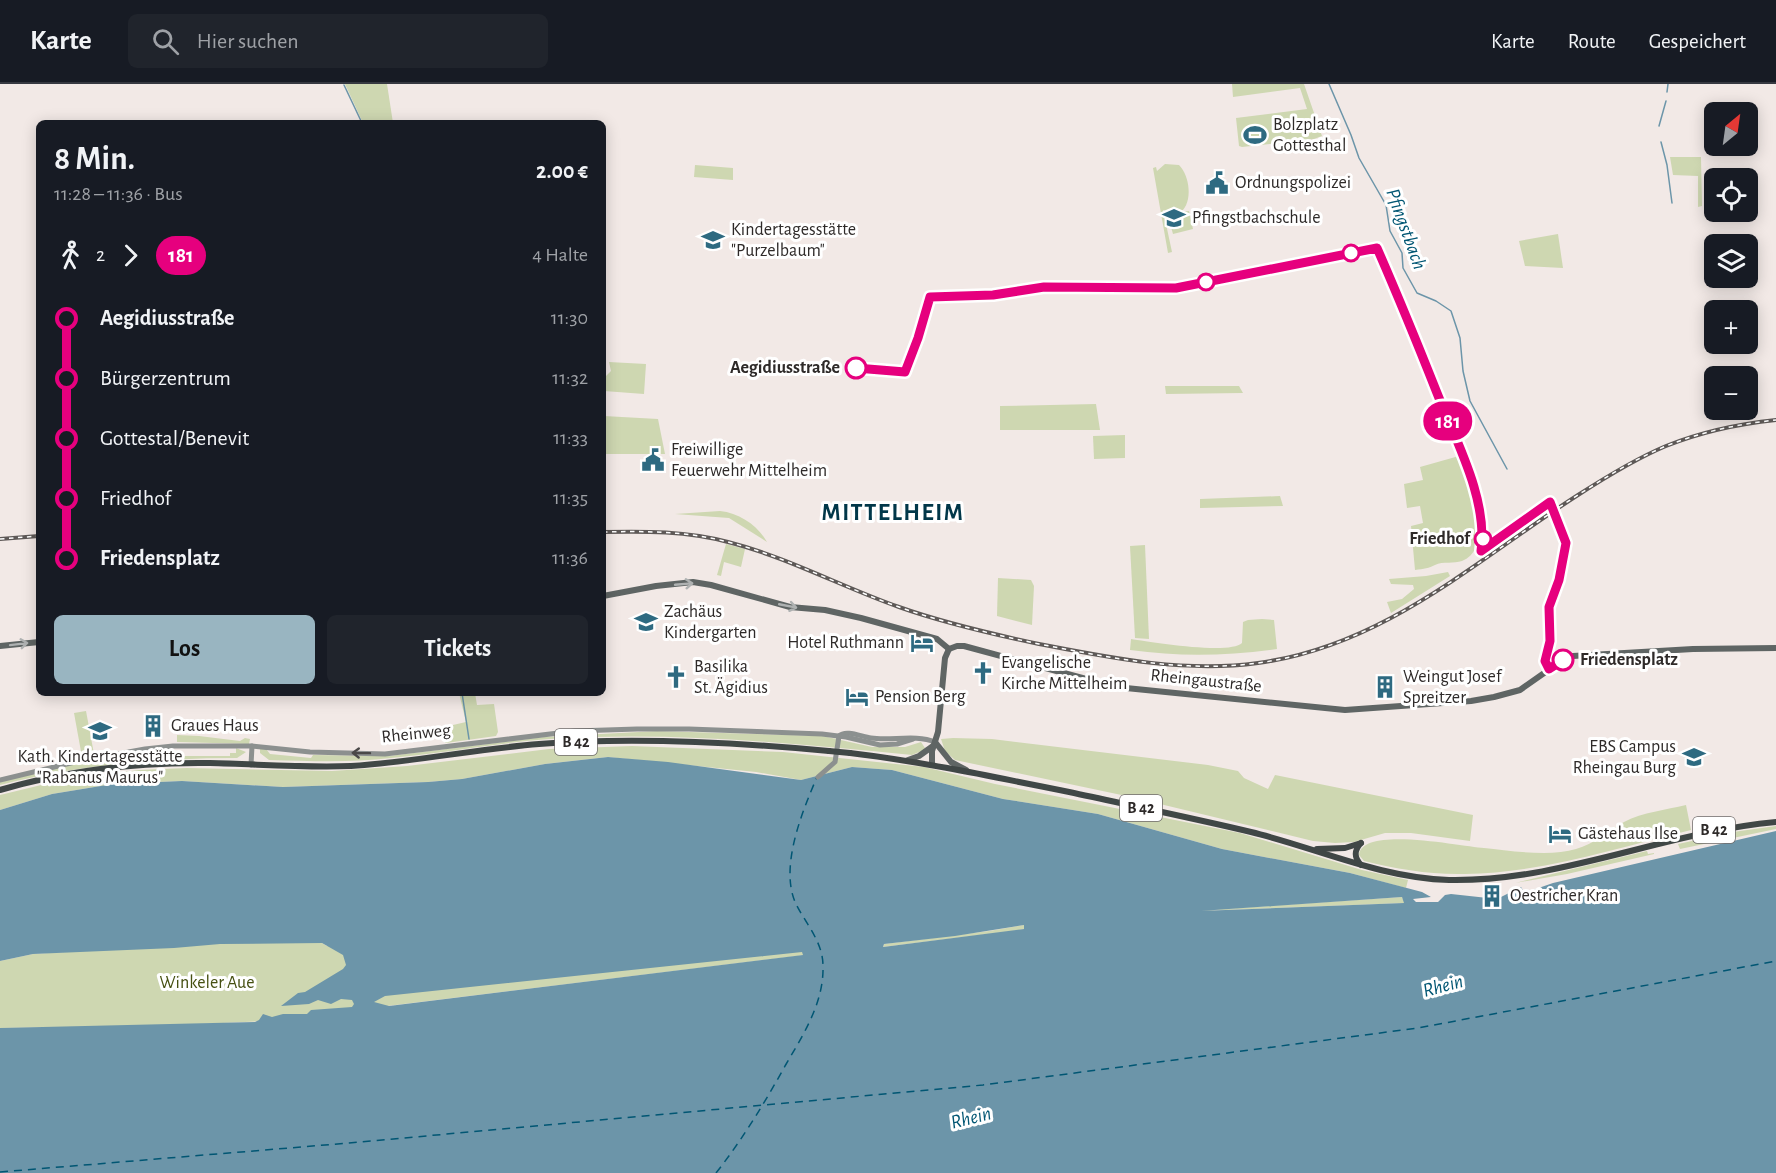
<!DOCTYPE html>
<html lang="de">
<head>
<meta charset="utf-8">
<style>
	:root { --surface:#171b24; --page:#20242c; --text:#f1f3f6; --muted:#9ea1a6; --line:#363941; --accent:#99b5c1 }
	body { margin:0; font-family:"Alegreya Sans",sans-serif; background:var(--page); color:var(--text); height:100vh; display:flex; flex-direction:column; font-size:22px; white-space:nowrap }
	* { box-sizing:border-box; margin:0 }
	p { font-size:20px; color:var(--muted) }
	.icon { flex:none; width:33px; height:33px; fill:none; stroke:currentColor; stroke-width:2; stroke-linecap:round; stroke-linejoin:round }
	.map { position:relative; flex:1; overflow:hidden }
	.panel { position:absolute; left:36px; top:36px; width:570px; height:576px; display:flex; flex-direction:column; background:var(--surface); border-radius:9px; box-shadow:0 3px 15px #0003 }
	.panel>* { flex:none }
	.badge { padding:0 12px; border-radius:20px; font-size:21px; line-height:39px }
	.needle { width:39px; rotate:29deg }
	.buttons { position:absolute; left:1704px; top:18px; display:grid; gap:12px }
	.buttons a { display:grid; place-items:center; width:54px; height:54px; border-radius:9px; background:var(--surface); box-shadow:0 3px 15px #0003; font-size:30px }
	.map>.badge { position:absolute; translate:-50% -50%; box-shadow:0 0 0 3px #fff }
	.legs { display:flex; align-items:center; gap:9px; height:66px; padding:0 18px; font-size:20px }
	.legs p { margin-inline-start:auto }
	.headline { display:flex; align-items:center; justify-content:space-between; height:102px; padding:0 18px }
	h1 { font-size:33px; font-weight:700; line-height:45px }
	.button { display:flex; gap:12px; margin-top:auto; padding:12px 18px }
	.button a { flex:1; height:69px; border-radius:9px; background:var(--accent); color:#111; font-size:24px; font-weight:700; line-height:69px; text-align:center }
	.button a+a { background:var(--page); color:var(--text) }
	ul { padding:0 18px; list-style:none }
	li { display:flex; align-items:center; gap:21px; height:60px; font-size:22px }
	li i { display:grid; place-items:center; width:9px; height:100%; margin:0 8px; background:currentColor }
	li i::after { content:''; width:15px; height:15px; margin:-8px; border:4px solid; border-radius:50%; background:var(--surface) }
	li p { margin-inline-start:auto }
	li:first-child i { background:linear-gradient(#0000 50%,currentColor 0) }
	li:last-child i { background:linear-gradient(currentColor 50%,#0000 0) }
	header { display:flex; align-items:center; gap:36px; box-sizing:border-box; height:84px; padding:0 30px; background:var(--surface); border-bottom:2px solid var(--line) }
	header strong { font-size:28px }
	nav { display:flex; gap:33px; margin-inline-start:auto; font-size:21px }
	.search { width:420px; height:54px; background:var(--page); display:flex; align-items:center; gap:15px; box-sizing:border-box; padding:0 21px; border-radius:9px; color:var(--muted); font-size:22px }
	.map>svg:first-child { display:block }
	.green { fill:#ced7b1 }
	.water { fill:#6c95a9; fill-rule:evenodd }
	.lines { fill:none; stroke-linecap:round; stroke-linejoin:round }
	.stream { stroke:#6c95a9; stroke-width:1.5 }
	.ferry { stroke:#015673; stroke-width:1.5; stroke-dasharray:8 6; stroke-linecap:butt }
	.tertiary { stroke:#8c908f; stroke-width:5 }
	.secondary { stroke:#5f6564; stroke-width:6 }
	.primary { stroke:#404746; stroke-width:6 }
	.rail-casing { stroke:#5e5957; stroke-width:4 }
	.rail { stroke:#fff; stroke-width:1.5; stroke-dasharray:4.5; stroke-linecap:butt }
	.primary-bridge { stroke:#404746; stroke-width:6 }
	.oneway { stroke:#afb2b2 }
	.oneway2 { stroke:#4a4948 }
	.line-1-casing { stroke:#fff; stroke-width:14 }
	.line-1 { stroke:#e6007e; stroke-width:9 }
	.stop-1-dot { fill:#fff; stroke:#e6007e; stroke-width:3 }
	.labels { text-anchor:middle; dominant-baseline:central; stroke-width:6; stroke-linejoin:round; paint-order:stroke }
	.shield { fill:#fff; stroke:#6d6a69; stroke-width:1.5 }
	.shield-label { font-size:16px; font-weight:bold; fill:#2e2a29 }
	.poi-label { font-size:18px; fill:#2e2a29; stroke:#fff; text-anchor:start }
	.stop-label { font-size:18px; font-weight:bold; fill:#2e2a29; stroke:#fff; text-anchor:end }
	.street-label { font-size:18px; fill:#2e2a29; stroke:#fff }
	.park-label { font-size:18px; fill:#465012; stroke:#fff }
	.water-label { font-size:20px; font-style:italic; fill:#015673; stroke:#fff }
	.district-label { font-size:24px; font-weight:bold; letter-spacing:1.5px; fill:#013749; stroke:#fff }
</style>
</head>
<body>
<header>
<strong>Karte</strong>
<div class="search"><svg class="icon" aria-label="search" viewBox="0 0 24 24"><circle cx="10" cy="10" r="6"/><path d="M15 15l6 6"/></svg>Hier suchen</div>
<nav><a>Karte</a><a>Route</a><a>Gespeichert</a></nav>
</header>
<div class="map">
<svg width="1776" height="1089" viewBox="0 0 1776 1089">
	<rect width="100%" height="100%" fill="#f2e9e6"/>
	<g class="green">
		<polygon points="345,0 387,0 393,39 363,39"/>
		<polygon points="1232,0 1304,0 1322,52 1314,55 1242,63 1239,62 1236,34 1307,25 1300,4 1233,13"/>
		<polygon points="1670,73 1701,73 1702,122 1698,123 1698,92 1673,91"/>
		<path d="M1165 80 1179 81C1190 92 1193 118 1181 128L1189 127 1193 145 1173 150 1168 132 1174 130 1163 126 1172 168 1168 169 1153 84 1156 83 1157 87Z"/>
		<polygon points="695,81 733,84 733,96 694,93"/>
		<polygon points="1558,150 1563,184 1525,182 1519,157"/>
		<polygon points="609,278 646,280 644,310 604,307 605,293 611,287"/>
		<polygon points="1165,302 1239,302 1243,309 1166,310"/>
		<polygon points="1096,320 1100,346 1000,346 1000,322"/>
		<polygon points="604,332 658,335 665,370 603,370 603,359 605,359"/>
		<polygon points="1125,351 1125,374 1094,375 1093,352"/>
		<path d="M1459 372C1471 396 1497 462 1462 477 1454 480 1443 477 1435 481 1429 484 1424 485 1415 486L1411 442 1423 439 1420 422 1407 424 1404 400 1423 396 1420 383Z"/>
		<polygon points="1280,412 1283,422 1200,424 1200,415"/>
		<path d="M720 427C740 429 758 442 767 458L729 434 675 430Z"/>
		<polygon points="726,460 745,465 741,483 724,478 721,492 717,491"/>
		<polygon points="1145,461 1149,555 1135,554 1130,462"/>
		<polygon points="1448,488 1450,492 1391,529 1387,518 1402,515 1414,505 1413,501 1391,500 1389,495 1426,492"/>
		<polygon points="998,494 1031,496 1034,502 1032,541 997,532"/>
		<path d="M1262 535 1274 536 1277 565C1225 572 1181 573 1130 566L1131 555C1150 558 1230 571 1242 559L1243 538 1248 536Z"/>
		<polygon points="459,609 475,609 477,621 494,620 498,648 496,652 446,659 443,657 440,644 466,638"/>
		<polygon points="86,627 94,670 82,673 74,629"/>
		<path d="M657 647 823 652 872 663H905L921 658 925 664 924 666 912 671C791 659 671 647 549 655 496 659 444 669 391 674 350 679 310 677 269 676L260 669V665H266L270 670 311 674 313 671 389 672 544 653Z"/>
		<polygon points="177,651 199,652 240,657 245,654 250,655 249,660 177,658"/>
		<polygon points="953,654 992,655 1208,681 1238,687 1244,694 1268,705 1275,691 1473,731 1470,757 1411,749 1385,749 1354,758 1335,759 1313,757 1131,713 955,676 945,667 941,655"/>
		<polygon points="632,662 783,668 924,683 995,700 1240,749 1362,786 1408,796 1406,804 1350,789 1222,765 1098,730 1003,715 892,686 852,683 801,696 756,688 608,673 545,680 462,695 428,698 283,703 182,697 113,700 52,710 0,726 0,711 66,695 139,686 187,684 332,687 407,682 549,665"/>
		<path d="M236 664 246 668 237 674C156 674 78 681 0 701V698L80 678 82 680 114 674 115 672 137 671 161 665 162 672H230V669H236Z"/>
		<path d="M1686 721 1691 746C1617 764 1542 789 1465 790 1431 791 1397 785 1364 777L1359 771C1362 741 1463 763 1484 764 1511 767 1551 773 1576 765 1594 760 1608 747 1624 738 1643 728 1666 726 1686 721Z"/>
		<polygon points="1776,742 1776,745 1680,765 1678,760 1733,748"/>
		<polygon points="1647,767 1648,770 1654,769 1654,770 1567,790 1515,799"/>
		<polygon points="1402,813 1405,819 1176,828"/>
		<polygon points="1024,841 1024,845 1013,847 883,863 884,860 989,847"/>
		<polygon points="209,859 322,859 327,862 804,863 806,871 265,937 157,942 0,944 0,877 33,870"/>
	</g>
	<path class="water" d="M608 673 668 678 801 696 852 683 892 686 1003 715 1098 730 1222 765 1350 789 1422 808 1431 813 1413 815 1416 818H1438L1445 811 1451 810 1497 815 1521 803 1524 808H1527L1553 799 1776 747V1089H0V944L255 938 259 936 263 930 272 933 283 930H307L311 926 352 923 354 920 352 916 341 915 331 920 318 916 309 920 281 922 298 909 305 908 343 885 346 881 343 871 322 859 220 860 174 864 33 870 0 877V726L52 710 113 700 182 697 283 703 428 698 462 695 545 680ZM1402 813 1404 819 1199 827H1200ZM1024 841V845L883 863 884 860 955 852ZM802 868 803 871 389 922 374 918 385 912Z"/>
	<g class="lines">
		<g class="stream">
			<polyline points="1329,0 1351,51 1359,74 1386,121 1390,147 1402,169 1403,184 1417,209 1436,217 1451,227 1460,254 1463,287 1470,317 1507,385"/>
			<polyline points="344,1 362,39"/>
			<polyline points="1667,8 1668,0"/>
			<polyline points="1659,42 1666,17"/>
			<polyline points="1661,58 1667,81 1672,119"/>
			<polyline points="462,609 469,655"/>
		</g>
		<g class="ferry">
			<polyline points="0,1088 349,1059 983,1001 1418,944 1776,877"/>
			<path d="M716 1089C742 1056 764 1020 785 982 803 951 824 919 823 882 823 858 806 840 796 820 779 784 802 728 817 693"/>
		</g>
		<g class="tertiary">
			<path d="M839 652C846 645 862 653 871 654 891 657 916 650 935 658"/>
			<polyline points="251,681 252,662"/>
			<polyline points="818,693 835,678 839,652"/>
			<polyline points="0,696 79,677 145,665 173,662 252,662 310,668 385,670 575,647 637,645 689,645 822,650 846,653 880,661 897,660 913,655"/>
		</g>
		<g class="secondary">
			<polyline points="603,512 656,502 693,498 711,501 790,523 825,526 861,534 937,555 949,565"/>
			<polyline points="0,562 39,558"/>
			<polyline points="949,565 957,562 964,562 1116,603 1345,626 1471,617 1494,613 1520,606 1567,573 1573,572 1693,565 1776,564"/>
			<polyline points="935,658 951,678 966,686"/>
			<polyline points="908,676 919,672 933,662"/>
			<polyline points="932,680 932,667 938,648 945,574 949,565"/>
		</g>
		<g class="primary">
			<path d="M850 669C925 678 999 694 1074 709 1133 722 1192 734 1251 748 1317 764 1380 794 1449 796 1561 798 1665 748 1776 738"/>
			<path d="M0 706C68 686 139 678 210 679 257 680 304 684 351 682 414 678 476 665 539 660 635 653 733 658 829 667"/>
			<path d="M1361 759C1354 766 1354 774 1361 781"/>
			<polyline points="1317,765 1345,764 1361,759"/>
		</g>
		<g class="rail-casing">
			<g id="rail">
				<path d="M603 448C645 447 687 447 728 458 787 473 842 503 899 523 944 539 992 550 1039 560 1111 574 1184 589 1258 579 1384 562 1475 477 1578 411 1606 393 1635 375 1666 362 1701 348 1738 340 1776 336"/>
				<polyline points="0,455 39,452"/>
			</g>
		</g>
		<use href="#rail" class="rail"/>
		<polyline class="primary-bridge" points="829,667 850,669"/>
	</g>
	<defs><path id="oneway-shaft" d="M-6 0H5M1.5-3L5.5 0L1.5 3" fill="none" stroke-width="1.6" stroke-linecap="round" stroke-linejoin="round" transform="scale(1.5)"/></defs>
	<g class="oneway">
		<use href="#oneway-shaft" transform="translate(684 500) rotate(-5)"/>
		<use href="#oneway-shaft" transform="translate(788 522) rotate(11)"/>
		<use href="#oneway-shaft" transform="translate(19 560) rotate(-7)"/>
	</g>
	<use class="oneway2" href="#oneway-shaft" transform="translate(361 669) rotate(-179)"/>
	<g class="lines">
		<g class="line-1-casing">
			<path id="line-1" d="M856 284 905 288 918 254 930 213 993 211 1044 203 1176 204 1377 164C1398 212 1418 261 1437 309 1456 357 1488 415 1481 467L1550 418 1566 459 1559 496 1549 523 1550 557 1545 577 1549 585 1563 576"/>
		</g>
		<use href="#line-1" class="line-1"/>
	</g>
	<defs>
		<g id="stadium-bare" transform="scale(1.8)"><path d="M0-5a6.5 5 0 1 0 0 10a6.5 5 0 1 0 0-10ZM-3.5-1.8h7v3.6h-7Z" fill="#2e6a81" stroke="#fff" stroke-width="2.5" paint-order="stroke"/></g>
		<g id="civic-bare" transform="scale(1.8)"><path d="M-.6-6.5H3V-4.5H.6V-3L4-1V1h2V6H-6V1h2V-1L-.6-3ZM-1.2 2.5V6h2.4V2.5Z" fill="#2e6a81" stroke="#fff" stroke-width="2.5" paint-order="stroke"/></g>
		<g id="school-bare" transform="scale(1.8)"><path d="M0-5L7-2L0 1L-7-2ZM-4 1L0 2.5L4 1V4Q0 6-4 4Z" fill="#2e6a81" stroke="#fff" stroke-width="2.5" paint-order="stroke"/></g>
		<g id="hotel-bare" transform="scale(1.8)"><path d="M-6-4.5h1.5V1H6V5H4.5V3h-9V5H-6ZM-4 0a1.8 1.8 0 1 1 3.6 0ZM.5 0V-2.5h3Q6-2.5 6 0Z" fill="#2e6a81" stroke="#fff" stroke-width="2.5" paint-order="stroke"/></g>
		<g id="church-bare" transform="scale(1.8)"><path d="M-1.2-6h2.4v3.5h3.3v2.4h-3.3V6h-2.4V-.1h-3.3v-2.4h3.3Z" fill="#2e6a81" stroke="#fff" stroke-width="2.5" paint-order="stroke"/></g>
		<g id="building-bare" transform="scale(1.8)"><path d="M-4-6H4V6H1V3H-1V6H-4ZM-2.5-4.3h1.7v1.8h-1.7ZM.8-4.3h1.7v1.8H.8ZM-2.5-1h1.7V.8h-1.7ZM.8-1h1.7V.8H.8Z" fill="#2e6a81" stroke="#fff" stroke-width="2.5" paint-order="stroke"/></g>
		<g id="university-bare" transform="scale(1.8)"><path d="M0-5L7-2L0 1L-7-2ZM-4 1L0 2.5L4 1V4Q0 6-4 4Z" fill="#2e6a81" stroke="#fff" stroke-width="2.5" paint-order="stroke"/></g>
	</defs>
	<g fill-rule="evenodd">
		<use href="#stadium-bare" x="1255" y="51"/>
		<use href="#civic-bare" x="1217" y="99"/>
		<use href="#school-bare" x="1174" y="134"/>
		<use href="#school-bare" x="713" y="156"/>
		<use href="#civic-bare" x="653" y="376"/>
		<use href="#school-bare" x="646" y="538"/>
		<use href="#hotel-bare" x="922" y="559"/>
		<use href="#church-bare" x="983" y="589"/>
		<use href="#church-bare" x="676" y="593"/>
		<use href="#building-bare" x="1385" y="603"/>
		<use href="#hotel-bare" x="857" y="613"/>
		<use href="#building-bare" x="153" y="642"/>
		<use href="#school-bare" x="100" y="647"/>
		<use href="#university-bare" x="1694" y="673"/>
		<use href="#hotel-bare" x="1560" y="750"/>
		<use href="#building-bare" x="1492" y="812"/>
	</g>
	<g class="stop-1-dot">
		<circle cx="1351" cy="169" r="8"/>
		<circle cx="1206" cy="198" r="8"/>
		<circle cx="856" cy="284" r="10"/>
		<circle cx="1483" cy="455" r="8"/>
		<circle cx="1563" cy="576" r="10"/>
	</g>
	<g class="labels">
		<g class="shield">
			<rect x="555" y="645" width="42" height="26" rx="4.5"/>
			<rect x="1120" y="711" width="42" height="26" rx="4.5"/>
			<rect x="1693" y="733" width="42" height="26" rx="4.5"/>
		</g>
		<g class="shield-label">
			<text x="576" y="658">B 42</text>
			<text x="1141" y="724">B 42</text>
			<text x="1714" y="746">B 42</text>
		</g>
		<g class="poi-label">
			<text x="1273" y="41">Bolzplatz<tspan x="1273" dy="21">Gottesthal</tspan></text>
			<text x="1235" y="99">Ordnungspolizei</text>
			<text x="1192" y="134">Pfingstbachschule</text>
			<text x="731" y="146">Kindertagesstätte<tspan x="731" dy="21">"Purzelbaum"</tspan></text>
			<text x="671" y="366">Freiwillige<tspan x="671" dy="21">Feuerwehr Mittelheim</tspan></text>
			<text x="664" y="528">Zachäus<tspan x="664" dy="21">Kindergarten</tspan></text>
			<text x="904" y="559" text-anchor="end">Hotel Ruthmann</text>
			<text x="1001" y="579">Evangelische<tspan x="1001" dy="21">Kirche Mittelheim</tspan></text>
			<text x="694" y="583">Basilika<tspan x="694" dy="21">St. Ägidius</tspan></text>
			<text x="1403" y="593">Weingut Josef<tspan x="1403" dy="21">Spreitzer</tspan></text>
			<text x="875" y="613">Pension Berg</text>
			<text x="171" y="642">Graues Haus</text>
			<text x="1676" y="663" text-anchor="end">EBS Campus<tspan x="1676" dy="21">Rheingau Burg</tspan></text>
			<text x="100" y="673" text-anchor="middle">Kath. Kindertagesstätte<tspan x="100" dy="21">"Rabanus Maurus"</tspan></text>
			<text x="1578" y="750">Gästehaus Ilse</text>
			<text x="1510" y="812">Oestricher Kran</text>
		</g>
		<g class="stop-label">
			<text x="840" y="284">Aegidiusstraße</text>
			<text x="1470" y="455">Friedhof</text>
			<text x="1580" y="576" text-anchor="start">Friedensplatz</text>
		</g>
		<g class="street-label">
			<text transform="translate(1206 597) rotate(6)">Rheingaustraße</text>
			<text transform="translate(416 650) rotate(-6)">Rheinweg</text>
		</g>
		<g class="park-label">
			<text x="207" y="899">Winkeler Aue</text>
		</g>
		<g class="water-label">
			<text transform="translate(1406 145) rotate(70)">Pfingstbach</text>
			<text transform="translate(1443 902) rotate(-15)">Rhein</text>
			<text transform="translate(971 1034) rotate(-14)">Rhein</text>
		</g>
		<g class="district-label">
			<text x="893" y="429">MITTELHEIM</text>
		</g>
	</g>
</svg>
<div class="buttons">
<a><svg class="needle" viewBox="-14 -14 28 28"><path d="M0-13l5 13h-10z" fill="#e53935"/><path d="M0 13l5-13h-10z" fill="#9ea1a6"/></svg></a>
<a><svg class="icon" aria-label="locate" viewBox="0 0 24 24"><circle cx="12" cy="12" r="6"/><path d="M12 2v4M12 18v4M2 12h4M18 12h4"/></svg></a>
<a><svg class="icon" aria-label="layers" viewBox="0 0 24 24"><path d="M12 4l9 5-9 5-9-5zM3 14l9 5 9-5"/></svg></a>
<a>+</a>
<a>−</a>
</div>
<b class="badge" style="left:1448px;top:337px;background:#e6007e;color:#fff">181</b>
<section class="panel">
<div class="headline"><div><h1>8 Min.</h1><p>11:28 – 11:36 · Bus</p></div><b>2.00 €</b></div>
<div class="legs"><svg class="icon" aria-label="walk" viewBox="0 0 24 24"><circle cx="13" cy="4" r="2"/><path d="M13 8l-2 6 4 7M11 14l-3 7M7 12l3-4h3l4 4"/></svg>2<svg class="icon" aria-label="forward" viewBox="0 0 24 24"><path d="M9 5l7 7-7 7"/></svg><b class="badge" style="background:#e6007e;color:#fff">181</b><p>4 Halte</p></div>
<ul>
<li><i style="color:#e6007e"></i><b>Aegidiusstraße</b><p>11:30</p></li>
<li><i style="color:#e6007e"></i><span>Bürgerzentrum</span><p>11:32</p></li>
<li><i style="color:#e6007e"></i><span>Gottestal/Benevit</span><p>11:33</p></li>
<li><i style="color:#e6007e"></i><span>Friedhof</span><p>11:35</p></li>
<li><i style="color:#e6007e"></i><b>Friedensplatz</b><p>11:36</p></li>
</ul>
<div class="button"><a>Los</a><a>Tickets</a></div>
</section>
</div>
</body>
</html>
